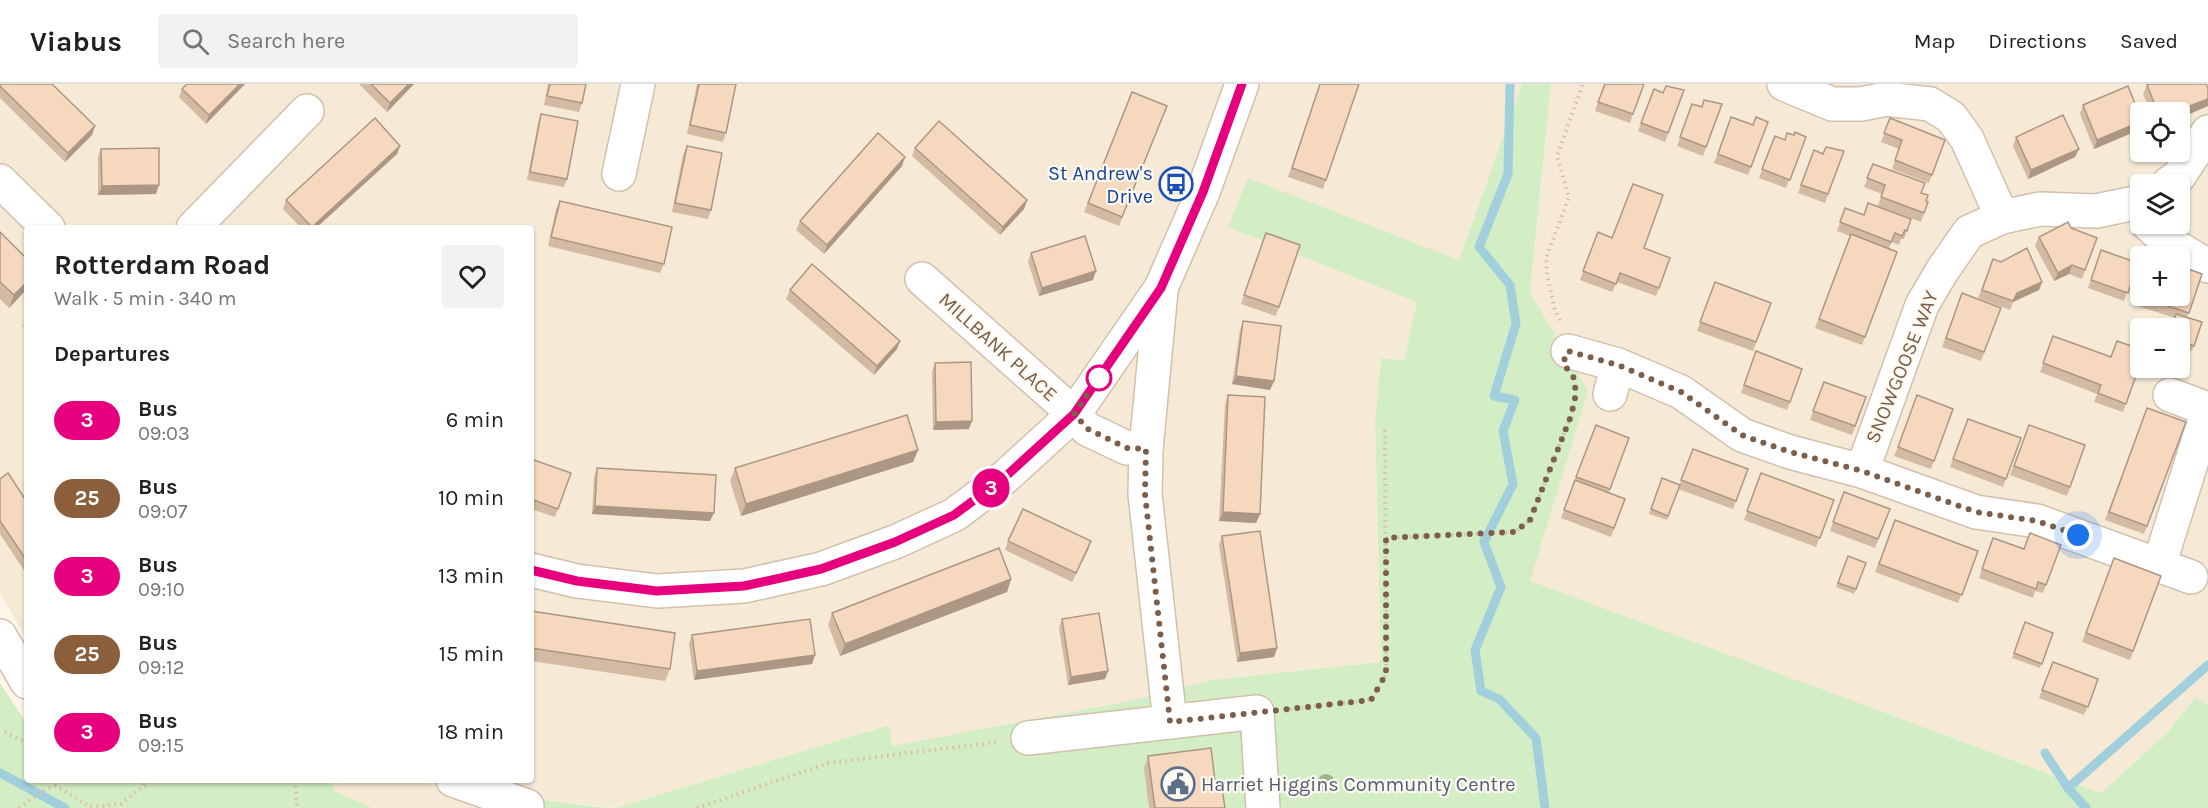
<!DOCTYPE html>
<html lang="en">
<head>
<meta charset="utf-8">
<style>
	:root { --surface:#fff; --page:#f2f2f2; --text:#202124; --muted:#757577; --line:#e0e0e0 }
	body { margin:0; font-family:Karla,sans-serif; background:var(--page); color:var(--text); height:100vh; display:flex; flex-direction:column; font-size:22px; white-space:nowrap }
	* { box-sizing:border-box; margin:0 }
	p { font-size:20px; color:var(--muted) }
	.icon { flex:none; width:33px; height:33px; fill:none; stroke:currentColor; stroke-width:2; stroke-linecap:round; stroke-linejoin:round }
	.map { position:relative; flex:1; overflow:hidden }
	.drawer { position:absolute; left:24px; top:141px; width:510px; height:558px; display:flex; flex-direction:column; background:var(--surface); border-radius:6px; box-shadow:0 2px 4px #0004 }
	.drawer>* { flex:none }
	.badge { padding:0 12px; border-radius:20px; font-size:21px; line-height:39px }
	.fabs { position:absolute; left:2130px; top:18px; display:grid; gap:12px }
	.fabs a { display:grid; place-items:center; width:60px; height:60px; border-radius:6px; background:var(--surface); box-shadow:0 2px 4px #0004; font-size:30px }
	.you { position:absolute; width:30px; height:30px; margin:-15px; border:4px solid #fff; border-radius:50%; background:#1a73e8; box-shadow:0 0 0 9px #1a73e833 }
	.map>.badge { position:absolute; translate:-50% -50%; box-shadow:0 0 0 3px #fff }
	h2 { padding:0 30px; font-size:22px; line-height:54px }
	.round { display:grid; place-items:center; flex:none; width:63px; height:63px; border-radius:6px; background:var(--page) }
	.head { display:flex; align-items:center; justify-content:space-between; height:102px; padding:0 30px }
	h1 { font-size:28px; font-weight:700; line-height:45px }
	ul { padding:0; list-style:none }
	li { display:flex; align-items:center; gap:18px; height:78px; padding:0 30px }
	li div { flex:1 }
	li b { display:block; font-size:22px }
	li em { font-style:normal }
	li .badge { min-width:66px; font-weight:700; text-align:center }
	header { display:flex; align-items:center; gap:36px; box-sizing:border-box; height:84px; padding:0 30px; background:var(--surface); border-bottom:2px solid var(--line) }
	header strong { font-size:28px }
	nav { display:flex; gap:33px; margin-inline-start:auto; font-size:21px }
	.search { width:420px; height:54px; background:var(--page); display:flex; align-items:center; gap:15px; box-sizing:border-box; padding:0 21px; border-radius:6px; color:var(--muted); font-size:22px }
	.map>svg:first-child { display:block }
	.residential { fill:#f6ead7; fill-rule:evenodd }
	.green { fill:#d3edc5 }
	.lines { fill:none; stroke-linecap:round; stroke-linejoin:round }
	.stream { stroke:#a1cfdc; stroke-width:9 }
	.minor-casing { stroke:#d2c0ad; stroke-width:36 }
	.path { stroke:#dbbba1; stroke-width:4; stroke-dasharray:1.5 4.5; stroke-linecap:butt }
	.minor { stroke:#fff; stroke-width:33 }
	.tree { fill:#9cb38b }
	.wall { fill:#d3baa3 }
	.shaded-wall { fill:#ac9785 }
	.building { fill:#f5d8be; stroke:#ac9785; stroke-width:1.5 }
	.line-casing { stroke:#fff; stroke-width:14 }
	.line { stroke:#e6007e; stroke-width:9 }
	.walk { stroke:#7b5f4a; stroke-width:6; stroke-dasharray:0 10.8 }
	.stop-dot { fill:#fff; stroke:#e6007e; stroke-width:3 }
	.labels { text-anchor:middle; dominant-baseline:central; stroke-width:4.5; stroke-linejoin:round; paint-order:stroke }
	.transit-label { font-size:20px; fill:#164399; stroke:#fffaf1; text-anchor:end }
	.street-label { font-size:20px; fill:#7b5f4a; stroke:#fffaf1 }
	.service-label { font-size:20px; fill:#4e5e75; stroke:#fffaf1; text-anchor:start }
</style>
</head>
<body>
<header>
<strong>Viabus</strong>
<div class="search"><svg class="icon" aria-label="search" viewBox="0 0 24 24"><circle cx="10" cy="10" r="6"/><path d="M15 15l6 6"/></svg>Search here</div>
<nav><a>Map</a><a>Directions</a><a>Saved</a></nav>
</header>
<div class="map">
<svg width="2208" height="724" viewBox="0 0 2208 724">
	<rect width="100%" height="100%" fill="#fef7e9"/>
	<g class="residential">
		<polygon points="0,0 1522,0 1459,176 1249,95 1229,143 1417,217 1404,276 1381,274 1375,338 1381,578 1212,596 1129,617 892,662 888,641 616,724 529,714 526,724 373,724 334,707 333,696 531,696 531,144 27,144 27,556 0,509"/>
		<path d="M1551 0H2208V622L2196 614 2167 649 2102 709 1529 497 1588 307 1530 208ZM2140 28H2180V68H2140ZM2140 100H2180V140H2140ZM2140 172H2180V212H2140ZM2140 244H2180V284H2140Z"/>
	</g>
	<g class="green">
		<polygon points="1522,0 1551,0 1530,208 1588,307 1530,497 2101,709 2167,649 2196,613 2208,622 2208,724 616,724 889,641 892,662 1129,617 1212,596 1381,578 1375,338 1381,274 1404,276 1417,218 1228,143 1248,94 1459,176"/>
		<polygon points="0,599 27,640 27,696 333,696 334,707 373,724 0,724"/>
		<polygon points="528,714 608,724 526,724"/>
	</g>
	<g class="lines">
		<g class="stream">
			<polyline points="1510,0 1508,90 1479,163 1510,201 1516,240 1494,312 1515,316 1503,347 1513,400 1484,458 1501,503 1475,566 1481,607 1499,615 1536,654 1545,724"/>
			<polyline points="2045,669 2068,704 2086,724"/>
			<polyline points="0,689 65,724"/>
			<polyline points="2068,704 2208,581"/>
		</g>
		<g class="minor-casing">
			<g id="minor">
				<polyline points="1784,0 1832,20 1861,20 1886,15 1930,20 1951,33 1967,55 2002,133"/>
				<polyline points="619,90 638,0"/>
				<polyline points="0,97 48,144"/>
				<polyline points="2168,100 2179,92 2208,48"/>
				<polyline points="2148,140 2168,158 2208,182"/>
				<polyline points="193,144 307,27"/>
				<polyline points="922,195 1074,330 1087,345 1127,364 1146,365"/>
				<polyline points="1161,207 1146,365 1145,410 1170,638"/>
				<polyline points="1568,267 1618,281 1681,308 1742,351 1790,368 1862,387 1976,428 2037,437 2191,493"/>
				<polyline points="1610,310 1618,281"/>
				<polyline points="2170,311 2208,325"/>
				<polyline points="1862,387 1922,221 1942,187 1969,148 2002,133 2040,125 2096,127 2140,118"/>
				<polyline points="2159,481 2208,326"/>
				<polyline points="531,486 577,497 657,507 744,502 821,485 895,458 954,431 1005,393 1074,330 1161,204 1203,108 1242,0"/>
				<polyline points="0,552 27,598"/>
				<polyline points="1028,654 1257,628 1263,724"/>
				<polyline points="453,696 527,722"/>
			</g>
		</g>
		<g class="path">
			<polyline points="1560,236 1555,226 1547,191 1546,174 1569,113 1557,72 1583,0"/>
			<polyline points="1386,454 1515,448 1530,436 1571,332 1576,312"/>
			<polyline points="1290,625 1371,616 1386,590 1385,346"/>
			<polyline points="5,648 27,659"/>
			<polyline points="130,696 148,700"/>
			<polyline points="295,696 297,724"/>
			<polyline points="19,724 46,705 56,702 90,723 121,720 151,696"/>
			<polyline points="697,724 829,679 997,658"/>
		</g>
		<use href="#minor" class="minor"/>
	</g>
	<circle class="tree" cx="1326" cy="699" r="9"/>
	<g class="wall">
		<polygon points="0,0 92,51 65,78 0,14"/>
		<polygon points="187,0 245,0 206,40 179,13 182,5"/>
		<polygon points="359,0 414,0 387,28"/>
		<polygon points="548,0 586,0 582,19 579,28 544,21"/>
		<polygon points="697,0 736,0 726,49 723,58 687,50"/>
		<polygon points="1320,0 1359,0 1323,105 1288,93"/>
		<polygon points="1604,0 1633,30 1630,39 1595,27"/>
		<polygon points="2147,1 2208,22 2180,34 2180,28 2151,28 2143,10"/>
		<polygon points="1654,5 1663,9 1684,6 1665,58 1638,47"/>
		<polygon points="1132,8 1167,22 1119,142 1084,128"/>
		<polygon points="1692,20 1702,23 1722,20 1703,72 1677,62"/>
		<polygon points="2083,21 2140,32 2140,43 2139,46 2094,65 2080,30"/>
		<polygon points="541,30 567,95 564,103 527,96 538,39"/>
		<polygon points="1731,33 1753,41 1768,38 1748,91 1714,79"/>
		<polygon points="1890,34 1945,56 1929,99 1892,85 1899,65 1881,58"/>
		<polygon points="1794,51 1806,53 1786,104 1759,94 1775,52 1785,56"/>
		<polygon points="2016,53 2079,65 2075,73 2028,95 2013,62"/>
		<polygon points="400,62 397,70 316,144 301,144 283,125 286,116"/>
		<polygon points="687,62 711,126 708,135 672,128 683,71"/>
		<polygon points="915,64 1027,116 1024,125 1000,151 912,72"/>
		<polygon points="101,65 156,110 98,111 98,73"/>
		<polygon points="1844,67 1825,119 1798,109 1801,101"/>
		<polygon points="1873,80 1921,109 1926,117 1928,118 1921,138 1878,122 1882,110 1864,103"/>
		<polygon points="902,82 824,170 796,146 800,137"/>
		<polygon points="560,117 664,180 660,189 548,162 556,125"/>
		<polygon points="1845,124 1864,131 1911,135 1904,155 1901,155 1899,161 1892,158 1889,164 1897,168 1862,261 1815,244 1850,152 1837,147"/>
		<polygon points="2071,144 2097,154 2082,195 2069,190 2054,197 2035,162 2039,153"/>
		<polygon points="0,148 27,175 27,205 9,224 0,215"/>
		<polygon points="1598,148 1670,174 1656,212 1617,198 1612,208 1580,196"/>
		<polygon points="1266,149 1300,161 1276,232 1241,220"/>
		<polygon points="2101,166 2138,179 2124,217 2088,204"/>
		<polygon points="1031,169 1093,196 1039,212 1028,178"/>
		<polygon points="1993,175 2042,198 2039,206 2013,218 2010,226 1978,214"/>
		<polygon points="2202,190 2187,233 2202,238 2192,267 2180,263 2180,244 2175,234 2131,220 2140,192"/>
		<polygon points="1715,198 1771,219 1753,267 1697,247"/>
		<polygon points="790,206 897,265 874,291 786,215"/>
		<polygon points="1962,209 2001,224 1981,277 1942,263"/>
		<polygon points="27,232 27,246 23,242"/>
		<polygon points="1243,237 1274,297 1270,306 1232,300 1240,246"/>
		<polygon points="2053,252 2111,273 2140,281 2123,328 2094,318 2097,310 2040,288"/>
		<polygon points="1756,267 1802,285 1787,326 1741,309"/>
		<polygon points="935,279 969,345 933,346 932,288"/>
		<polygon points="1824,298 1866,313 1852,351 1810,336"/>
		<polygon points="1228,311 1260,430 1256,439 1219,437 1225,320"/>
		<polygon points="2147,324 2186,338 2144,450 2105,436"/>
		<polygon points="1953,325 1931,385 1894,372 1898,363"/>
		<polygon points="1968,335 2021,354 2003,403 1950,383"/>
		<polygon points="1596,341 1629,354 1609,409 1625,415 1611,453 1561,434"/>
		<polygon points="2029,341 2085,361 2067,412 2010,391"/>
		<polygon points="1693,365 1748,385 1733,425 1678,405"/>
		<polygon points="918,366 913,378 741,432 730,397 735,384"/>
		<polygon points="531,375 571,389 555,433 531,425"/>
		<polygon points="597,384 710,437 592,430 594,393"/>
		<polygon points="1761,389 1834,416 1816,463 1744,436"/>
		<polygon points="1662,394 1680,401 1667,436 1649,430"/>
		<polygon points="0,395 27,418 27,491 0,450"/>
		<polygon points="1844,408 1890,425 1875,464 1830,447"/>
		<polygon points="1895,436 1978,467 1958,519 1875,488"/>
		<polygon points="1222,452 1277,564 1274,573 1237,578 1219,461"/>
		<polygon points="1993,454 2024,465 2061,461 2043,509 2035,507 2033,514 1979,494"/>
		<polygon points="1008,457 1091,457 1072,498 1005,466"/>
		<polygon points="1848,472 1866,479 1854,510 1836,503"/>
		<polygon points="2114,474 2161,492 2130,576 2082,558"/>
		<polygon points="1011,495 1007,508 840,572 828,541 832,529"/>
		<polygon points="531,527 670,585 665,597 531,577"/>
		<polygon points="1062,535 1108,587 1105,595 1068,601 1059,544"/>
		<polygon points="2025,538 2053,549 2040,584 2012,574"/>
		<polygon points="692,551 815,571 812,580 694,596 689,560"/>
		<polygon points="2053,578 2098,595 2084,631 2039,614"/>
		<polygon points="1148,672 1216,705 1225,724 1149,724 1144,684"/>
	</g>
	<g class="shaded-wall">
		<polygon points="240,0 245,0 206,40 209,31"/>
		<polygon points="409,0 414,0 387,28 390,19"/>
		<polygon points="2208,15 2208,22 2180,34 2180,28 2174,28"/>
		<polygon points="2140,38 2139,46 2094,65 2097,56"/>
		<polygon points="95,42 92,51 65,78 68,69"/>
		<polygon points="400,62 397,70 316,144 311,144"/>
		<polygon points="2079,65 2075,73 2028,95 2031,86"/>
		<polygon points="905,73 902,82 824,170 827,161"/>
		<polygon points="159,101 156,110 98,111 102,102"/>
		<polygon points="1027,116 1024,125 1000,151 1003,143"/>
		<polygon points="2072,181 2069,190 2054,197 2058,189"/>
		<polygon points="1096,187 1093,196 1039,212 1042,204"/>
		<polygon points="27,198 27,205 9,224 14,211"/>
		<polygon points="2042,198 2039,206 2013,218 2017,209"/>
		<polygon points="900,257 897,265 874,291 877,282"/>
		<polygon points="1236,292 1274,297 1270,306 1232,300"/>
		<polygon points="972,337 969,345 933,346 936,338"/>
		<polygon points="918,366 913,378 741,432 746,420"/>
		<polygon points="595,422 714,429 710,437 592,430"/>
		<polygon points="1223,428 1260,430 1256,439 1219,437"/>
		<polygon points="1091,457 1088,466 1072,498 1076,489"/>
		<polygon points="1011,495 1007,508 840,572 845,560"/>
		<polygon points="1277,564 1274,573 1237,578 1240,569"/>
		<polygon points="815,571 812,580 694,596 697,587"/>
		<polygon points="1108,587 1105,595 1068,601 1071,593"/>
	</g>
	<g class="building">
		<polygon points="0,0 52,0 95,42 68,69 0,2"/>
		<polygon points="187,0 240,0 209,31 182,5"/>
		<polygon points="371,0 409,0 390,19"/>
		<polygon points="550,0 586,0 582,19 547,12"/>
		<polygon points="699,0 736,0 726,49 690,41"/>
		<polygon points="1320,0 1359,0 1326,96 1292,84"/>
		<polygon points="1605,0 1644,0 1633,30 1598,18"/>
		<polygon points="2149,0 2206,0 2208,4 2208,15 2174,28 2158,28 2147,1"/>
		<polygon points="1666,2 1684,6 1668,49 1641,39 1654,5 1663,9"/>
		<polygon points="2128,2 2140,32 2140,38 2097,56 2083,21"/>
		<polygon points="1132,8 1167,22 1122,133 1088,119"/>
		<polygon points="1704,16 1722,20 1706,63 1680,53 1692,20 1702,23"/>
		<polygon points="541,30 578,37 567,95 530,88"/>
		<polygon points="2063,31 2079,65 2031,86 2016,53"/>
		<polygon points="1731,33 1753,41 1756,33 1768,38 1751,83 1718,70"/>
		<polygon points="375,34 400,62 312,143 286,116"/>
		<polygon points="1890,34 1945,56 1932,91 1895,76 1902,56 1884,49"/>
		<polygon points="939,37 1027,116 1003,143 915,64"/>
		<polygon points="1795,48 1806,53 1790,96 1762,85 1775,52 1785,56 1787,49 1794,51"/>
		<polygon points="878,49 905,73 827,161 800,137"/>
		<polygon points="687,62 722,69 711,126 675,119"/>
		<polygon points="1826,63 1844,67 1828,110 1801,101 1814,66 1823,70"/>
		<polygon points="159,64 159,101 102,102 101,65"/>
		<polygon points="1873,80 1925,99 1921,109 1928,111 1926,117 1928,118 1924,129 1881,113 1885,101 1867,94"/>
		<polygon points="1633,100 1663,111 1644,164 1670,174 1659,204 1620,189 1616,200 1583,187 1598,148 1612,154"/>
		<polygon points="560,117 672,143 664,180 551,153"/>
		<polygon points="1868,119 1911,135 1907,147 1905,146 1902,152 1895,149 1891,158 1840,138 1845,124 1864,131"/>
		<polygon points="2068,138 2071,144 2097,154 2085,186 2072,181 2058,189 2039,153"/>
		<polygon points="0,148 27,175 27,198 14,211 0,198"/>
		<polygon points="1266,149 1300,161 1279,223 1244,211"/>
		<polygon points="1851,150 1897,168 1865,253 1819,235"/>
		<polygon points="1085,152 1096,187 1042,204 1031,169"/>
		<polygon points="2027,164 2042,198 2017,209 2013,217 1982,206 1993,175 2001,178"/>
		<polygon points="2101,166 2138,179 2128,209 2091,196"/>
		<polygon points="812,180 900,257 877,282 790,206"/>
		<polygon points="2180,182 2202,190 2189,229 2134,211 2140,192 2140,212 2180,212"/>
		<polygon points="1715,198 1771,219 1756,258 1700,238"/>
		<polygon points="1962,209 2001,224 1984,268 1946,254"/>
		<polygon points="2176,230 2202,238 2194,262 2180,257 2180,244 2171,244"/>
		<polygon points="1243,237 1281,242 1274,297 1236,292"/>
		<polygon points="2053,252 2111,273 2117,257 2140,265 2140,280 2126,320 2098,309 2101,301 2043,279"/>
		<polygon points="1756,267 1802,285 1790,318 1744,301"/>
		<polygon points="971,278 972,337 936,338 935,279"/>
		<polygon points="1824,298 1866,313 1855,342 1813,327"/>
		<polygon points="1228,311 1265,313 1260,430 1223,428"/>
		<polygon points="1917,311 1953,325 1934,377 1898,363"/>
		<polygon points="2147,324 2186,338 2147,442 2109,428"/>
		<polygon points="907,331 918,366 746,420 735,384"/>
		<polygon points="1968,335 2021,354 2006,395 1953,375"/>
		<polygon points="1596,341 1629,354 1610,405 1576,393"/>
		<polygon points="2029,341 2085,361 2070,403 2014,382"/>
		<polygon points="1693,365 1748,385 1736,417 1681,396"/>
		<polygon points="531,375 571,389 558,425 531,415"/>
		<polygon points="597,384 716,391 714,429 595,422"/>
		<polygon points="8,389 27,418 27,477 0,437 0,395"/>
		<polygon points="1761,389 1834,416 1820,454 1747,427"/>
		<polygon points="1662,394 1680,401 1668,432 1651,425"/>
		<polygon points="1575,396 1625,415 1614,444 1564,426"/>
		<polygon points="1844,408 1890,425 1878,455 1833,438"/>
		<polygon points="1023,425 1091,457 1076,489 1008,457"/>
		<polygon points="1895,436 1978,467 1962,511 1879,480"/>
		<polygon points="1260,447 1277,564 1240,569 1222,452"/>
		<polygon points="2030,449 2061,461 2046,501 2038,498 2036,505 1982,485 1993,454 2024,465"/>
		<polygon points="999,464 1011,495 845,560 832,529"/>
		<polygon points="1848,472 1866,479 1856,505 1838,499"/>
		<polygon points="2114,474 2161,492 2133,567 2086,549"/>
		<polygon points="531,527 675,549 670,585 531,564"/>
		<polygon points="1099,529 1108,587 1071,593 1062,535"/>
		<polygon points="810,535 815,571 697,587 692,551"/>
		<polygon points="2025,538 2053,549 2042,580 2014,569"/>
		<polygon points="2053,578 2098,595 2088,623 2042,606"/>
		<polygon points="1211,664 1216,705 1222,704 1225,724 1155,724 1148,672"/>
	</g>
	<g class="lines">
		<g class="line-casing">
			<polyline id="line" points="531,486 577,497 657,507 744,502 821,485 895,458 954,431 1005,393 1074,330 1161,204 1203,108 1242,0"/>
		</g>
		<use href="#line" class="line"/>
		<polyline class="walk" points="1099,294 1074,330 1088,345 1127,364 1146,365 1145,410 1170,638 1371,616 1386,590 1386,454 1515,448 1530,436 1571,332 1576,310 1574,294 1563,279 1568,267 1618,281 1681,308 1742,351 1758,357 1790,368 1862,387 1976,428 2037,437 2078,451"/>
	</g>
	<defs>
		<g id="bus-ring" transform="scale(1.725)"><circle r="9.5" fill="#fffaf1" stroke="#1a4fb4" stroke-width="1.5"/><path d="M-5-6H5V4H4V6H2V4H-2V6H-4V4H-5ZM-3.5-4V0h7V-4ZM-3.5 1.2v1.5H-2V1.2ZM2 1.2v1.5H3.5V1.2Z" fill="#1a4fb4"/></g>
		<g id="civic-ring" transform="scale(1.725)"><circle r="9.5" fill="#fffaf1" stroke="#5c6f8a" stroke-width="1.5"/><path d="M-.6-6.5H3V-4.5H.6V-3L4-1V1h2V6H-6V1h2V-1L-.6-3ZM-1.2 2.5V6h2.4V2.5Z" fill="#5c6f8a"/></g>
	</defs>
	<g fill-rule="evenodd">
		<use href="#bus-ring" x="1176" y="100"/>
		<use href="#civic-ring" x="1178" y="700"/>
	</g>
	<circle class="stop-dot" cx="1099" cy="294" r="12"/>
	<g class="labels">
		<g class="transit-label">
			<text x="1153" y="89">St Andrew's<tspan x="1153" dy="23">Drive</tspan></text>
		</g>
		<g class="street-label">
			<text transform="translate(998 263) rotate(42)">MILLBANK PLACE</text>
			<text transform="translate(1902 283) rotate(-68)">SNOWGOOSE WAY</text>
		</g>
		<g class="service-label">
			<text x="1201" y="700">Harriet Higgins Community Centre</text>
		</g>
	</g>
</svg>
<div class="fabs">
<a><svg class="icon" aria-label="locate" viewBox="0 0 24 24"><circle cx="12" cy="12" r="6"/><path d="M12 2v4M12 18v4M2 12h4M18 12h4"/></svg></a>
<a><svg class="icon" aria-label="layers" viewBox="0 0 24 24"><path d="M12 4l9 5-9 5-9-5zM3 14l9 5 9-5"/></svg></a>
<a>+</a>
<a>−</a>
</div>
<div class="you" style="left:2078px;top:451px"></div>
<b class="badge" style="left:991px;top:404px;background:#e6007e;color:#fff">3</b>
<section class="drawer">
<div class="head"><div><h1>Rotterdam Road</h1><p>Walk · 5 min · 340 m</p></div><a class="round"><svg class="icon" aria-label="heart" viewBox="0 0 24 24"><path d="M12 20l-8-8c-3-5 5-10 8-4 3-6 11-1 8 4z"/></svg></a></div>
<h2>Departures</h2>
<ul>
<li><span class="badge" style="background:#e6007e;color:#fff">3</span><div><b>Bus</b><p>09:03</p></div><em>6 min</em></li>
<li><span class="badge" style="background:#8b5e3c;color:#fff">25</span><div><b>Bus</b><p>09:07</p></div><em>10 min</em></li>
<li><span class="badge" style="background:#e6007e;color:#fff">3</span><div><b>Bus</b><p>09:10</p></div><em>13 min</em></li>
<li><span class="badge" style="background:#8b5e3c;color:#fff">25</span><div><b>Bus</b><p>09:12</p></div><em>15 min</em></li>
<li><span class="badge" style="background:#e6007e;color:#fff">3</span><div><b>Bus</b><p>09:15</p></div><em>18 min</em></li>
</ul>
</section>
</div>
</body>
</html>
